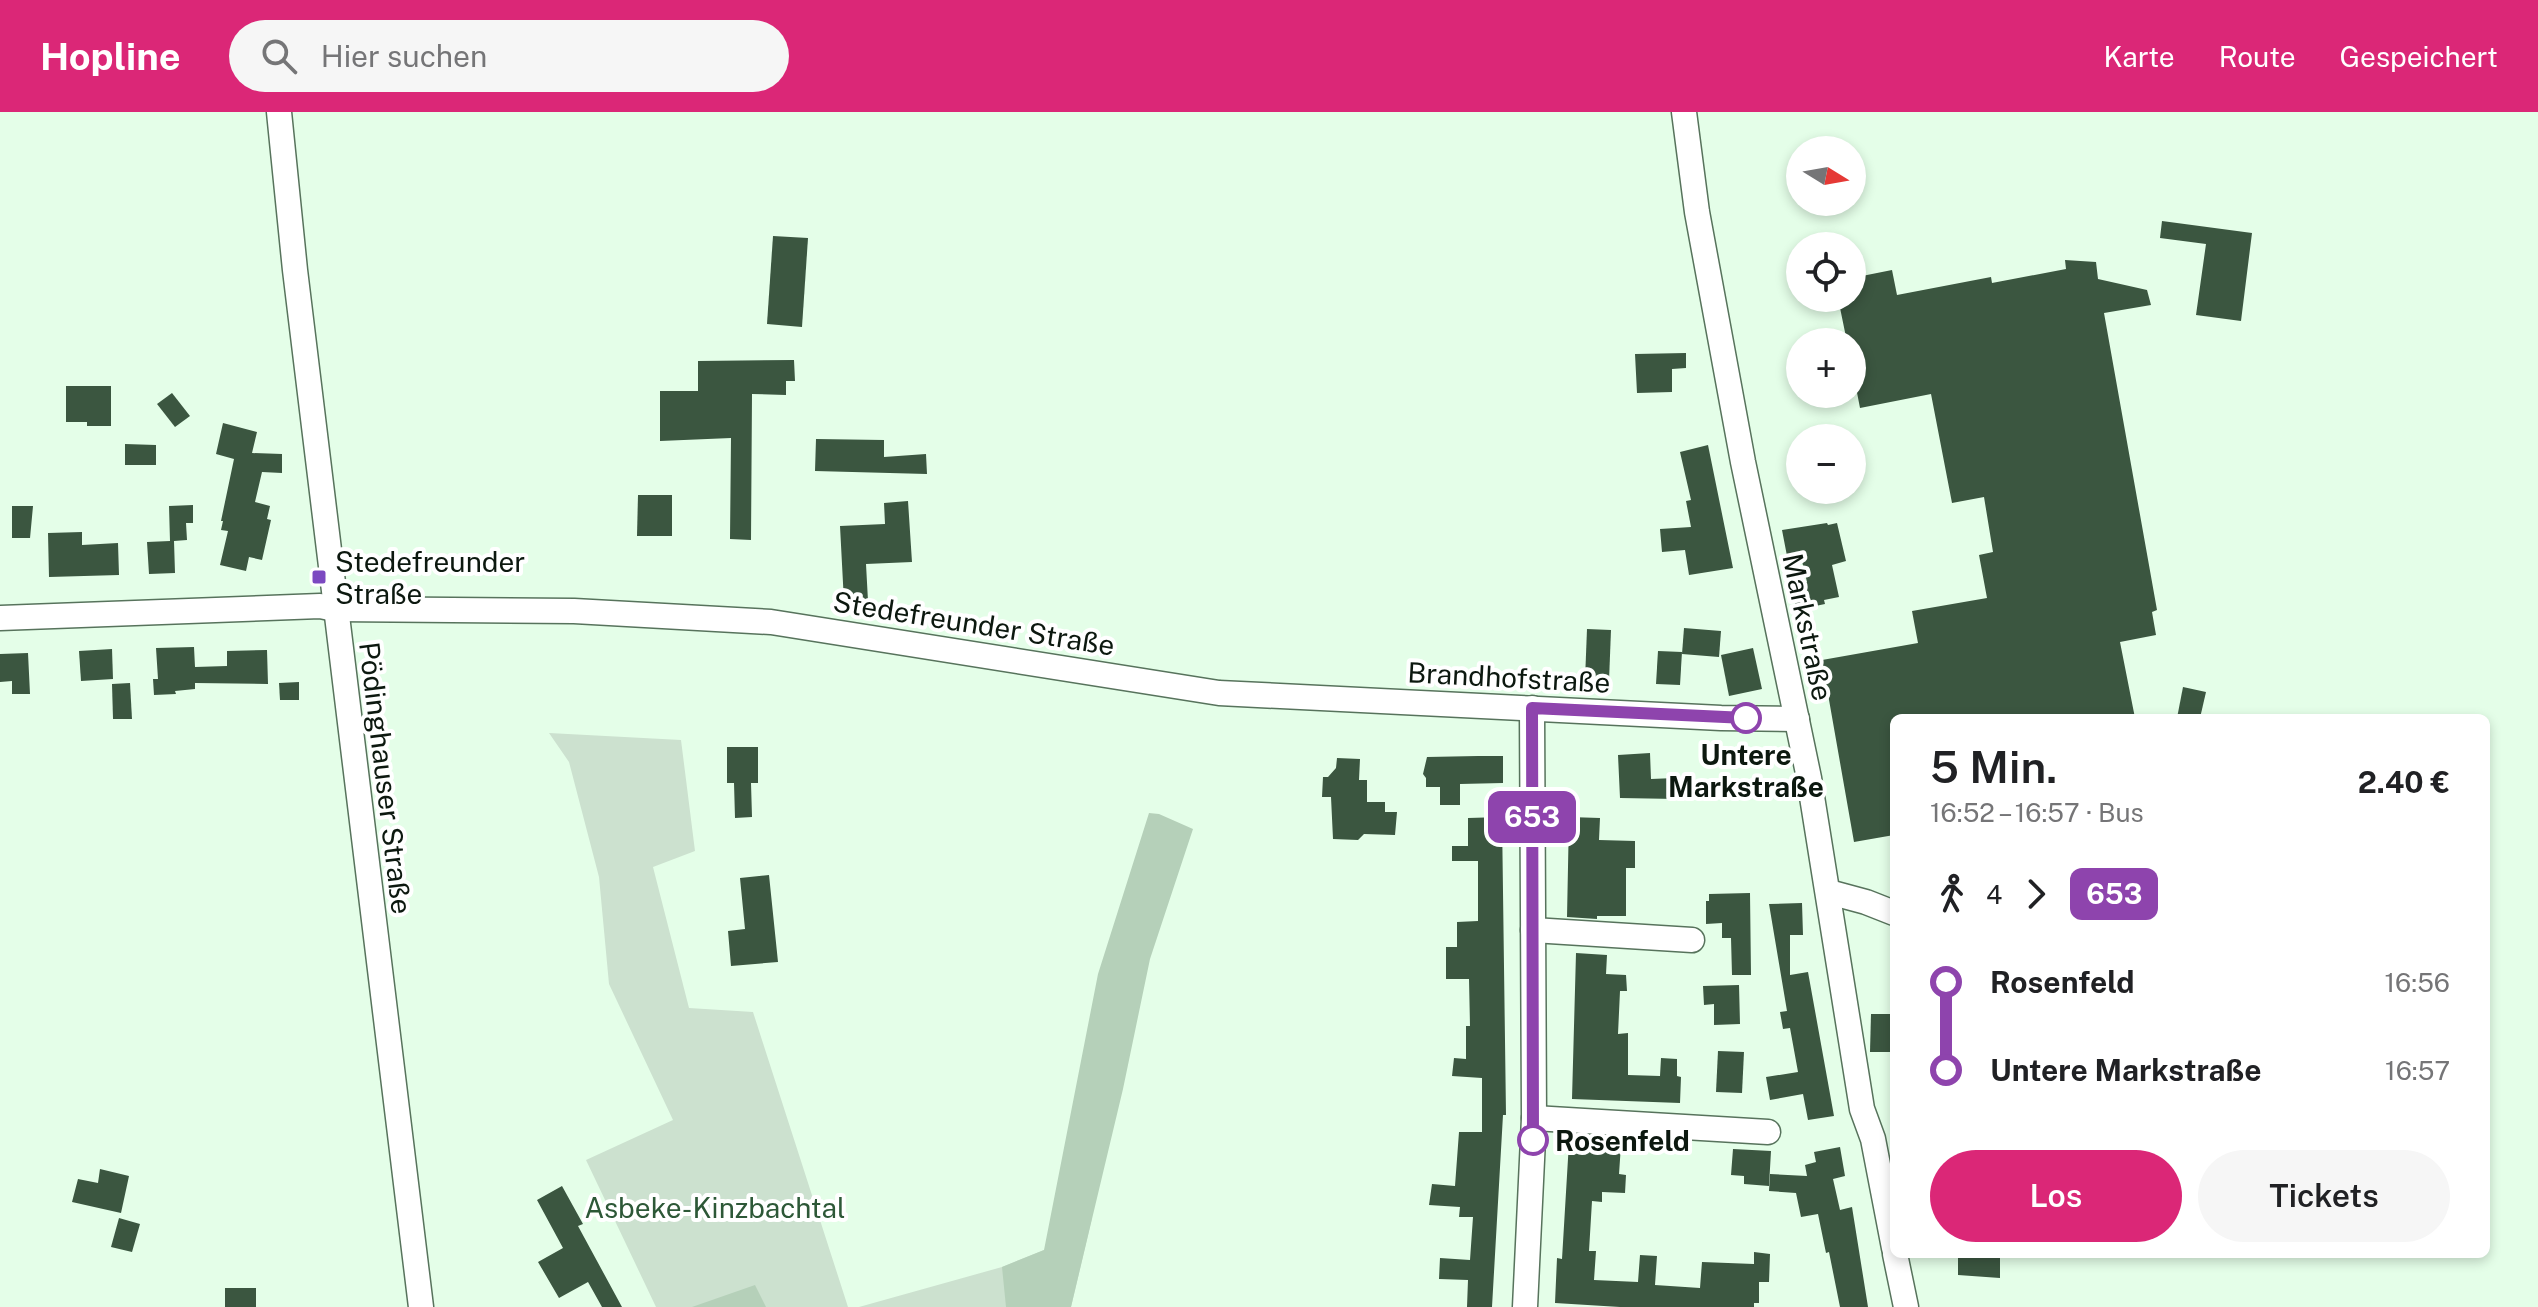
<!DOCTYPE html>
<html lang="de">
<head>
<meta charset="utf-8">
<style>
	:root { --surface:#fff; --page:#f6f6f6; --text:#202124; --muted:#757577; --accent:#db2777 }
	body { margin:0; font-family:"Public Sans",sans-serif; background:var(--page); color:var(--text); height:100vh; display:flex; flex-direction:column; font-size:30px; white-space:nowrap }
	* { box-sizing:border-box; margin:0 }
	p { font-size:26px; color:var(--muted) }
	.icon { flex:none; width:44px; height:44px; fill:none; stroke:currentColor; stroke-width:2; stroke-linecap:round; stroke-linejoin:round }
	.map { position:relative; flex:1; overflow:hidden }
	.details { position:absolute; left:1890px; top:602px; width:600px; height:544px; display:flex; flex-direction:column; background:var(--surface); border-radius:12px; box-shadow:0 4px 12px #0003 }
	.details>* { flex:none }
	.badge { padding:0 16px; border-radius:12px; font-size:28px; line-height:52px }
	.needle { width:52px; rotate:101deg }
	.fabs { position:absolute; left:1786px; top:24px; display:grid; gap:16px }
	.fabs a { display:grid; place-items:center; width:80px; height:80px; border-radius:50%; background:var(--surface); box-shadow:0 4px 12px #0003; font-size:40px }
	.map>.badge { position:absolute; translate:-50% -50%; box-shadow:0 0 0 4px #fff }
	.legs { display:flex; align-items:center; gap:12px; height:88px; padding:0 40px; font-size:26px }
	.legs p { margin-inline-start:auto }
	.summary { display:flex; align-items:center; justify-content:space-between; height:136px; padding:0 40px }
	h1 { font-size:44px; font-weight:600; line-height:60px }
	.cta { display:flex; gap:16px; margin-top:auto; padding:16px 40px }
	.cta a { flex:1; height:92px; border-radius:48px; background:var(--accent); color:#fff; font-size:32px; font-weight:600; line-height:92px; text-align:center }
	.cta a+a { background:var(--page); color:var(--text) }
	ul { padding:0 40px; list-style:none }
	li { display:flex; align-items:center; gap:28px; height:88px; font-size:30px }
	li i { display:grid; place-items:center; width:12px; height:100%; margin:0 10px; background:currentColor }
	li i::after { content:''; width:20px; height:20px; margin:-10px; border:6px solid; border-radius:50%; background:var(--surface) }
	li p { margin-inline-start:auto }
	li:first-child i { background:linear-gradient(#0000 50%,currentColor 0) }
	li:last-child i { background:linear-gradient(currentColor 50%,#0000 0) }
	header { display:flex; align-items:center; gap:48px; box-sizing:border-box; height:112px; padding:0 40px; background:var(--accent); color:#fff }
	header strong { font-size:38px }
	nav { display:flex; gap:44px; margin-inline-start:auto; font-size:28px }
	.search { width:560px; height:72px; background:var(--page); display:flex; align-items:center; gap:20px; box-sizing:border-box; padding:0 28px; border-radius:44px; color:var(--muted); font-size:30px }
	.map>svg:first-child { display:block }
	.green { fill:#cce1cf }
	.forest { fill:#b5d0b9 }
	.building { fill:#3b5640 }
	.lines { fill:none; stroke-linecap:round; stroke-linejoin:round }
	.minor-casing { stroke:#57735c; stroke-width:27 }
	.minor { stroke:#fff; stroke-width:24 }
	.line-1-casing { stroke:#fff; stroke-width:18 }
	.line-1 { stroke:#8e44ad; stroke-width:12 }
	.poi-dot { fill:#7c49c1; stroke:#fff; stroke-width:3 }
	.stop-1-dot { fill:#fff; stroke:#8e44ad; stroke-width:4 }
	.labels { text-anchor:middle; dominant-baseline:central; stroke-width:8; stroke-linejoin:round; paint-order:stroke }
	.poi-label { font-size:28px; fill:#0c180f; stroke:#fff; text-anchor:start }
	.street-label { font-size:28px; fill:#0c180f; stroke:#fff }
	.stop-label { font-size:28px; font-weight:bold; fill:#0c180f; stroke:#fff }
	.park-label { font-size:28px; fill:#2d5837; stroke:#fff }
</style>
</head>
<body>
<header>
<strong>Hopline</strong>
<div class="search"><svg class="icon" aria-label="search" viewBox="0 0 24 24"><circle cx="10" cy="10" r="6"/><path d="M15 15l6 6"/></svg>Hier suchen</div>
<nav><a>Karte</a><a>Route</a><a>Gespeichert</a></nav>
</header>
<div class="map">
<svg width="2538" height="1195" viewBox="0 0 2538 1195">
	<rect width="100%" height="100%" fill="#e4fee8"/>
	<g class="green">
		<polygon points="549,621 681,628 695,739 653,755 689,896 753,900 848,1195 656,1195 586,1048 673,1008 609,872 599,765 569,650"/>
		<polygon points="1092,1106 1071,1195 859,1195 1002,1155 1044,1138"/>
	</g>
	<g class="forest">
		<polygon points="1149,701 1159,702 1193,717 1150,847 1123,977 1071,1195 1006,1195 1002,1155 1044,1138 1098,862"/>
		<polygon points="755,1173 766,1195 692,1195"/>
	</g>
	<g class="building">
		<polygon points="2162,109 2252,121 2241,209 2196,203 2206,132 2160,126"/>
		<polygon points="773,124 808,126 802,215 767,212"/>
		<polygon points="2065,148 2096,150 2098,167 2147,178 2151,193 2104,201 2157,498 2152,500 2156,523 2120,530 2135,606 1894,606 1894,723 1854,730 1822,548 1918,531 1912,499 1987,486 1979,443 1993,440 1984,385 1952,391 1931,282 1860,296 1852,255 1852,230 1847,230 1838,186 1852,186 1852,166 1892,158 1897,183 1991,165 1992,171 2066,157"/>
		<polygon points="1686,241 1686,256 1672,257 1672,280 1637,281 1635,242"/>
		<polygon points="794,248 795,269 786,269 786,283 752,282 751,428 730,427 731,326 660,329 660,279 698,279 698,249"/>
		<polygon points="66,274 111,274 111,314 87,314 87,310 66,310"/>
		<polygon points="172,281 190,304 175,315 157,292"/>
		<polygon points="223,311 257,320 252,341 282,342 282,361 262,360 255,390 270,394 267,407 271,408 262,448 249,445 246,459 220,453 228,419 221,418 223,409 221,409 234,347 216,342"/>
		<polygon points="816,327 884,328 884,345 926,342 927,362 815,359"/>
		<polygon points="125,332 156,333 156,353 125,353"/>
		<polygon points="1708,333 1733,456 1689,463 1685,438 1662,440 1660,417 1691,415 1686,389 1691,388 1680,340"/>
		<polygon points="638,383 672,383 672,424 637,424"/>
		<polygon points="908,389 912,450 866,452 868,489 844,490 840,414 885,412 884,391"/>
		<polygon points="193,393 193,411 186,411 187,428 174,429 175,461 149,462 147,430 170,429 169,394"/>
		<polygon points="12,394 33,394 30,426 12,426"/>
		<polygon points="1827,411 1828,413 1837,411 1846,449 1832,453 1839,485 1824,488 1825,492 1796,498 1793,473 1807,470 1800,441 1787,444 1782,418"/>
		<polygon points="82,420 82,433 118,431 119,463 49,465 48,421"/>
		<polygon points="1684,516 1721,519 1719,545 1682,542"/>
		<polygon points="1587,517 1611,518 1609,569 1585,568"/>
		<polygon points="194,535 195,555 227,554 227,539 267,538 268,572 195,571 195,577 175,579 176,582 154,583 153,567 158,567 156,536"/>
		<polygon points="1753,536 1762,577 1729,584 1721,543"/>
		<polygon points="112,537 113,567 81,569 79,539"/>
		<polygon points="1658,539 1682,540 1680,573 1656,572"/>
		<polygon points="28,541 30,582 12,582 12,569 0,570 0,542"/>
		<polygon points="299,570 299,588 280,588 279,571"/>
		<polygon points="130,571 132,607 113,607 112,572"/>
		<polygon points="2183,575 2206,580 2200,606 2177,606"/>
		<polygon points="727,635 758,635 758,671 751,671 752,705 735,706 734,671 727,671"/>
		<polygon points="1650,641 1651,667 1675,666 1677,687 1620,686 1618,643"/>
		<polygon points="1478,644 1503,644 1503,671 1460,672 1460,693 1440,693 1440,675 1426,675 1426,666 1423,662 1427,645"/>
		<polygon points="1337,646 1360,647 1359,668 1367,668 1367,690 1385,690 1385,700 1397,700 1395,723 1364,722 1358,728 1333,727 1331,685 1322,685 1323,665 1328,665 1336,656"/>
		<polygon points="1502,705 1506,1003 1503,1003 1492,1195 1467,1195 1468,1168 1439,1167 1440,1146 1470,1148 1473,1105 1459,1105 1460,1095 1429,1093 1432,1072 1455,1074 1459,1020 1482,1020 1482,966 1452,964 1454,946 1466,947 1466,914 1470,914 1469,867 1446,867 1446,835 1457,835 1457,810 1478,809 1478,749 1452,749 1452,734 1468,734 1468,706"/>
		<polygon points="1569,705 1600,706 1599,728 1635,729 1635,756 1626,756 1626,804 1597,804 1597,807 1567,805"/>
		<polygon points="769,763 778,850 731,854 728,819 745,817 740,766"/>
		<polygon points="1750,781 1751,863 1732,863 1731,826 1722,826 1722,811 1706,812 1706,789 1709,789 1709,782"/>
		<polygon points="1802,791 1803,823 1790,823 1790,863 1808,860 1834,1004 1808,1008 1803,982 1770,988 1766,965 1798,960 1790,916 1783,917 1780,900 1787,899 1769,792"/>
		<polygon points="1576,841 1607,843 1606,862 1626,863 1627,879 1620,879 1618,922 1628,921 1628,963 1660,964 1661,946 1677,947 1677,964 1681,965 1680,991 1572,987"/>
		<polygon points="1739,873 1740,912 1714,913 1714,892 1704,893 1703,874"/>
		<polygon points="1871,902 1894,902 1894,940 1870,940"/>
		<polygon points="1718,939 1744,940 1742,981 1716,980"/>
		<polygon points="1569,1030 1621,1033 1619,1062 1626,1063 1625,1081 1602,1080 1602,1090 1592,1089 1589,1139 1596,1139 1594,1168 1638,1170 1640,1143 1657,1144 1655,1173 1700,1176 1702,1150 1754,1152 1754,1140 1770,1142 1769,1170 1759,1170 1759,1191 1754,1191 1754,1195 1620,1195 1555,1191 1557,1146 1562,1147"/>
		<polygon points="1840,1035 1845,1064 1833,1067 1840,1098 1852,1095 1868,1195 1840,1195 1829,1140 1826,1141 1818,1102 1801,1105 1796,1081 1769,1079 1770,1062 1807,1064 1805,1053 1816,1050 1814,1040"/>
		<polygon points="1733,1037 1771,1039 1769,1074 1744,1072 1744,1064 1731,1063"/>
		<polygon points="100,1057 129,1064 121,1101 72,1090 78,1067 98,1071"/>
		<polygon points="562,1074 583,1112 578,1114 622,1195 602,1195 588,1170 559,1186 538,1150 563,1136 537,1088"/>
		<polygon points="119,1106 140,1112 132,1140 111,1135"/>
		<polygon points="1958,1142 2000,1142 2000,1166 1958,1163"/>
		<rect x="225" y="1176" width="31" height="19"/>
	</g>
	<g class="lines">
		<g class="minor-casing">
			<g id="minor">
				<polyline points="279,0 295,158 421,1195"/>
				<polyline points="1684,0 1697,100 1743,350 1809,666 1862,997 1873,1027 1894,1136"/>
				<polyline points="0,506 320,494 335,497 574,499 771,510 1219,581 1721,606 1797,607"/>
				<polyline points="1829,780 1866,790 1894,801"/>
				<polyline points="1533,818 1692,828"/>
				<polyline points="1534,1006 1768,1020"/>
				<polyline points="1895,1142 1906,1195"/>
				<polyline points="1525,1195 1534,1006 1532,596"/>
			</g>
		</g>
		<use href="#minor" class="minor"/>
	</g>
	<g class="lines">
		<g class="line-1-casing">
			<polyline id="line-1" points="1533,1028 1532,596 1746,606"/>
		</g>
		<use href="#line-1" class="line-1"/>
	</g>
	<rect class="poi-dot" x="311" y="457" width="16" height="16" rx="4"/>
	<g class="stop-1-dot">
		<circle cx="1746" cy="606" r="14"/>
		<circle cx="1533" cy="1028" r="14"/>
	</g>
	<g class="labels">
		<g class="poi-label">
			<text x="335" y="449">Stedefreunder<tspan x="335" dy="32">Straße</tspan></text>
		</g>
		<g class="street-label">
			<text transform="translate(974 511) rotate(9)">Stedefreunder Straße</text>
			<text transform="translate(1808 515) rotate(78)">Markstraße</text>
			<text transform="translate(1509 565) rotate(3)">Brandhofstraße</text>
			<text transform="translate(386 666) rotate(83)">Pödinghauser Straße</text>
		</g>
		<g class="stop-label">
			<text x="1746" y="642">Untere<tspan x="1746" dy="32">Markstraße</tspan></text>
			<text x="1555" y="1028" text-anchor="start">Rosenfeld</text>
		</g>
		<g class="park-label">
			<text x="715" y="1095">Asbeke-Kinzbachtal</text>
		</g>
	</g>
</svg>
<div class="fabs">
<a><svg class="needle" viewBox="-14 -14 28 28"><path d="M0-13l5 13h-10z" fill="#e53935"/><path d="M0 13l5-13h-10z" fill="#757577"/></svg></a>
<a><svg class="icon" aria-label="locate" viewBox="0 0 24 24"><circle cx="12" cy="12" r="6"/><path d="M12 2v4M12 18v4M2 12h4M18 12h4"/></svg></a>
<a>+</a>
<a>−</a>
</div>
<b class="badge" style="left:1532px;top:705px;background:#8e44ad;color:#fff">653</b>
<section class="details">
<div class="summary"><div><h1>5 Min.</h1><p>16:52 – 16:57 · Bus</p></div><b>2.40 €</b></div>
<div class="legs"><svg class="icon" aria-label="walk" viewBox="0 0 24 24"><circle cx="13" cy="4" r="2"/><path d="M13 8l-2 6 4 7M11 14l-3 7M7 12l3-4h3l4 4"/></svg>4<svg class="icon" aria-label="forward" viewBox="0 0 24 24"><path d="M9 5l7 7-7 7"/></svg><b class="badge" style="background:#8e44ad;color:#fff">653</b></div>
<ul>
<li><i style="color:#8e44ad"></i><b>Rosenfeld</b><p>16:56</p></li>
<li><i style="color:#8e44ad"></i><b>Untere Markstraße</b><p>16:57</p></li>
</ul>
<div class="cta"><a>Los</a><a>Tickets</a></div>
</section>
</div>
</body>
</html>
